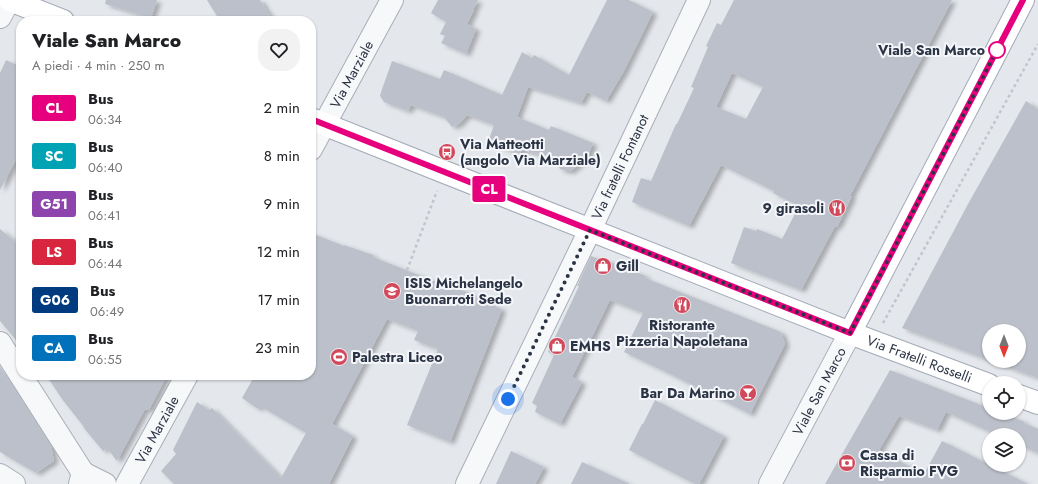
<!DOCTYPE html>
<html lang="it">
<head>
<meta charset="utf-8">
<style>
	:root { --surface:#fff; --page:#f2f2f2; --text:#202124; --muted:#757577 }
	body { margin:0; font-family:Jost,sans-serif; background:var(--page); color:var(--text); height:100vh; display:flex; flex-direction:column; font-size:15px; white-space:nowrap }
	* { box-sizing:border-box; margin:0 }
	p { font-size:13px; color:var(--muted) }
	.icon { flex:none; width:22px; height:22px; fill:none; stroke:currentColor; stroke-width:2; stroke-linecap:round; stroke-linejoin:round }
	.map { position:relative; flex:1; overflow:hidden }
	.drawer { position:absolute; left:16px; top:16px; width:300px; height:364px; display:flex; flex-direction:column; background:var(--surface); border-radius:16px; box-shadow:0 1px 3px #0004 }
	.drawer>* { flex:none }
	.badge { padding:0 8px; border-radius:3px; font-size:14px; line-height:26px }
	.needle { width:26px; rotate:180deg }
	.tools { position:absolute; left:982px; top:324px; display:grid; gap:8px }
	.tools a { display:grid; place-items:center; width:44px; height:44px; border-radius:50%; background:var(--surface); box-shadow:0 1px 3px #0004; font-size:20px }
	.you { position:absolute; width:20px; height:20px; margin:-10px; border:3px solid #fff; border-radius:50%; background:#1a73e8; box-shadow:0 0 0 6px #1a73e833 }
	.map>.badge { position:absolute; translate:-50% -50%; box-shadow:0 0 0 2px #fff }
	.round { display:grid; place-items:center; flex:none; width:42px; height:42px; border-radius:16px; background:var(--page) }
	.overview { display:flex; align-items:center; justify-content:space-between; height:68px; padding:0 16px }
	h1 { font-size:19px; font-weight:800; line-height:30px }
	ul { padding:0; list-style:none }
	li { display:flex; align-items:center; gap:12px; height:48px; padding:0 16px }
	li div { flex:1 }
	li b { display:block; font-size:15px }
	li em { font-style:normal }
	li .badge { min-width:44px; font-weight:700; text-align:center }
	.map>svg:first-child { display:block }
	.building { fill:#bbc0ca; fill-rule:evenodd; filter:url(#shadow) }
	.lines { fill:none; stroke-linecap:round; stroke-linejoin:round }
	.minor-casing { stroke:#a9aeb7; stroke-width:24 }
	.major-casing { stroke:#a3abb8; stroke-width:24 }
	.path { stroke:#c2c5cb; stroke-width:2.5; stroke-dasharray:3 3; stroke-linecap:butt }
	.minor { stroke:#f7f8fa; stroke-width:22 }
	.major { stroke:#fff; stroke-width:22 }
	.line-casing { stroke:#fff; stroke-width:9 }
	.line { stroke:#e6007e; stroke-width:6 }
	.walk { stroke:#2b3445; stroke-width:4; stroke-dasharray:0 7.2 }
	.stop-dot { fill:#fff; stroke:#e6007e; stroke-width:2 }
	.labels { text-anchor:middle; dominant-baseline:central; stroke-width:4; stroke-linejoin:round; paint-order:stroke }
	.stop-label { font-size:14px; font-weight:bold; fill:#2b3445; stroke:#f4f6f9; text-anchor:end }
	.street-label { font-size:14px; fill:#2b3445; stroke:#f4f6f9 }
	.poi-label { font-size:14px; font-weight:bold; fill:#2b3445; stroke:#f4f6f9; text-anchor:start }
</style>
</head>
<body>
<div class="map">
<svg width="1038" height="484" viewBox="0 0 1038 484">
	<defs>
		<filter id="shadow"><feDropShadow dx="4.5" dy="2.5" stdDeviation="2" flood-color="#0004"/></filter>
	</defs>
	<rect width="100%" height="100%" fill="#e4e7ec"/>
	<g class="building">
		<polygon points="106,0 157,0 151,18 105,4"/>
		<polygon points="207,0 260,0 273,21 220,21"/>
		<polygon points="438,0 478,0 473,10 474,10 467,24 476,29 466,54 441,43 445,36 440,34 446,22 431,13"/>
		<polygon points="607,0 629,0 653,12 624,71 606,101 587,92 581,103 528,87 517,117 549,130 551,126 593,143 585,163 582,161 571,171 566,171 560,169 553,157 522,150 520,154 488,142 494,125 467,115 459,124 452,127 444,117 411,105 408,111 384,102 380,96 381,92 392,61 440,79 444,70 502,95 522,52 532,58 534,55 569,75"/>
		<path d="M734 0H952L850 196H852L837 227 835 226 801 290 731 263 744 227 756 231 757 229 782 239 799 206 773 193 774 191 721 165 689 226 632 202 641 178 651 181 676 124H677L694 88 691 87 708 47 706 46 717 23 721 25ZM732 73 763 87 746 119 716 107Z"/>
		<polygon points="6,60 21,67 21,150 0,190 0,73"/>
		<polygon points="1026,101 1038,109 1038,378 991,361 1019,361 1019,331 989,331 989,360 902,328 968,204"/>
		<polygon points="0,229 21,247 21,346 0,321"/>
		<polygon points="311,233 344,246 344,245 373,255 373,257 444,285 445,283 474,295 473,297 502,309 450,442 407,425 438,349 414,340 418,331 387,319 332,424 353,436 329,484 174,484 161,471 176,454 173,450 197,402 209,410 212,408 281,478 306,433 260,406 258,409 242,398 255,375 311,375"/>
		<polygon points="591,256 605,261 606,260 646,276 645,278 781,332 785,344 750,414 668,373 624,352 643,313 610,300 572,377 582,382 560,424 535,412 537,406 532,403 554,355 548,352 579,286 577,286"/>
		<polygon points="0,366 51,446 54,461 36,473 0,452"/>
		<polygon points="890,370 989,408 989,413 1002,413 1025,422 1024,423 1038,429 1038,453 1019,445 1019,435 997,435 946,412 937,430 899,416 879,450 924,474 942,441 1028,484 825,484"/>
		<polygon points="46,375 167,375 149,410 145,409 117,461 107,448 103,451 83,427 84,427 62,399"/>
		<polygon points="655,400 724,436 699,484 695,484 629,450 642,424 643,424"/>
		<polygon points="511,451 544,467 535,484 496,484"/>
		<polygon points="582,462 630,484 571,484"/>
	</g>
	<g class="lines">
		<g class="minor-casing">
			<g id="minor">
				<polyline points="0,17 9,0"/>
				<path id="s1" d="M311 149 392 0"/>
				<polyline points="0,343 83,473 80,484"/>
				<polyline points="83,473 105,484"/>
				<polyline points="0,475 14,484"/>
				<path id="s2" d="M127 484 187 375"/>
				<path id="s3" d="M467 484 590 230 699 0"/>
				<path id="s4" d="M770 484 850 333"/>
			</g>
		</g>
		<g class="major-casing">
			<g id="major">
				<polyline points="10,0 63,21"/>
				<path id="s5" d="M311 119 850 333 989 385"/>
				<polyline points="850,333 1023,0"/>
				<polyline points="1019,396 1038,403"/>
			</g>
		</g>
		<g class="path">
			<polyline points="407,270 437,191"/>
			<polyline points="883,323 1038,44"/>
		</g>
		<use href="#minor" class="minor"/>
		<use href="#major" class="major"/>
	</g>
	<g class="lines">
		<g class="line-casing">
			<polyline id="line" points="311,119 850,333 1023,0"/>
		</g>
		<use href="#line" class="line"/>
		<polyline class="walk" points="508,399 590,230 850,333 997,50"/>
	</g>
	<defs>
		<g id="bus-disc" transform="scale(0.9)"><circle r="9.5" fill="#d1495b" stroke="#f4f6f9"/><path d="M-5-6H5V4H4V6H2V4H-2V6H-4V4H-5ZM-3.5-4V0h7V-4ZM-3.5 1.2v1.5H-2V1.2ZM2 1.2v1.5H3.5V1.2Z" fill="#fff"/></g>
		<g id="restaurant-disc" transform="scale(0.9)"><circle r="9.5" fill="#d1495b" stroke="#f4f6f9"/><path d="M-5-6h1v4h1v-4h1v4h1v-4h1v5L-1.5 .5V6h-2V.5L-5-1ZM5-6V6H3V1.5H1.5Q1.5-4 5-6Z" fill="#fff"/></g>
		<g id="shop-disc" transform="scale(0.9)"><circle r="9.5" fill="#d1495b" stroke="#f4f6f9"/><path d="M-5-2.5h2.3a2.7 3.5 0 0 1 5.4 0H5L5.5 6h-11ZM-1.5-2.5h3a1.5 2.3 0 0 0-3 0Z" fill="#fff"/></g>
		<g id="school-disc" transform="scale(0.9)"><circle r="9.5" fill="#d1495b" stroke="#f4f6f9"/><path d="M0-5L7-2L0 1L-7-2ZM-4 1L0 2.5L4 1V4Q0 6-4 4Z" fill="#fff"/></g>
		<g id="stadium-disc" transform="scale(0.9)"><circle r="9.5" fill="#d1495b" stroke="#f4f6f9"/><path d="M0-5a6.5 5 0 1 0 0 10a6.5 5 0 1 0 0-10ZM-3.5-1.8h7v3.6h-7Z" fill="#fff"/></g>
		<g id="bar-disc" transform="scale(0.9)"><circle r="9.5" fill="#d1495b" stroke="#f4f6f9"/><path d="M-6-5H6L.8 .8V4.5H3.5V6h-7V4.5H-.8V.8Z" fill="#fff"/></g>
		<g id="bank-disc" transform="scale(0.9)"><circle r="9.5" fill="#d1495b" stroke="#f4f6f9"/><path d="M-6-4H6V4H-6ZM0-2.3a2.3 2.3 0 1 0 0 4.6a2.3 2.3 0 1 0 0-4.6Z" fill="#fff"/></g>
	</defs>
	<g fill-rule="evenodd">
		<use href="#bus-disc" x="447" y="152"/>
		<use href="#restaurant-disc" x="837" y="208"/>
		<use href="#shop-disc" x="603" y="266"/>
		<use href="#school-disc" x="392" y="291"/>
		<use href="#restaurant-disc" x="682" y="305"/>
		<use href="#shop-disc" x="557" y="346"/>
		<use href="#stadium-disc" x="339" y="357"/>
		<use href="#bar-disc" x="748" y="393"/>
		<use href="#bank-disc" x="847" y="463"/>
	</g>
	<circle class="stop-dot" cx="997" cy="50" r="8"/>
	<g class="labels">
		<g class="stop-label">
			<text x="985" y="50">Viale San Marco</text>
		</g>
		<g class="street-label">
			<text stroke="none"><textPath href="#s1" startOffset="85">Via Marziale</textPath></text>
			<text stroke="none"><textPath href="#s3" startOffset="352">Via fratelli Fontanot</textPath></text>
			<text stroke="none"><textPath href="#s5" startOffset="654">Via Fratelli Rosselli</textPath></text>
			<text stroke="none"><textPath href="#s4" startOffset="105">Viale San Marco</textPath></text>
			<text stroke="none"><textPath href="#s2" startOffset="62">Via Marziale</textPath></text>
		</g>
		<g class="poi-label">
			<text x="460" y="144">Via Matteotti<tspan x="460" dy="16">(angolo Via Marziale)</tspan></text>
			<text x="824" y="208" text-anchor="end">9 girasoli</text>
			<text x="616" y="266">Gill</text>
			<text x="405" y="283">ISIS Michelangelo<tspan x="405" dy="16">Buonarroti Sede</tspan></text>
			<text x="682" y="325" text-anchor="middle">Ristorante<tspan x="682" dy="16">Pizzeria Napoletana</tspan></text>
			<text x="570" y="346">EMHS</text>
			<text x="352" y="357">Palestra Liceo</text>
			<text x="735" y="393" text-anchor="end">Bar Da Marino</text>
			<text x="860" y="455">Cassa di<tspan x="860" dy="16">Risparmio FVG</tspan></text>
		</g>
	</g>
</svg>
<div class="tools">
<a><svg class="needle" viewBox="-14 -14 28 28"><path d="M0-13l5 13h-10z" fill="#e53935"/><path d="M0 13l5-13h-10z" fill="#757577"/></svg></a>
<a><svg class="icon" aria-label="locate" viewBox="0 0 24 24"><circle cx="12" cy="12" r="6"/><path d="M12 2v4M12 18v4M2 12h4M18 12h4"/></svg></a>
<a><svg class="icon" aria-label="layers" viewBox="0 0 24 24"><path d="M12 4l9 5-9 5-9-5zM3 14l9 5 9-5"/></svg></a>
</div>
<div class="you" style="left:508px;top:399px"></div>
<b class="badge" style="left:489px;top:189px;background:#e6007e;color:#fff">CL</b>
<section class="drawer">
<div class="overview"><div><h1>Viale San Marco</h1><p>A piedi · 4 min · 250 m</p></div><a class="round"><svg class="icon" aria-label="heart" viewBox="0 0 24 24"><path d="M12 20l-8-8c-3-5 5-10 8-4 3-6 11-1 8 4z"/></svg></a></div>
<ul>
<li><span class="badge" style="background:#e6007e;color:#fff">CL</span><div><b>Bus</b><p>06:34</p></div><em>2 min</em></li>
<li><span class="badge" style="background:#00a3b4;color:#fff">SC</span><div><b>Bus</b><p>06:40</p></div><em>8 min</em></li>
<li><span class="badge" style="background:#8e44ad;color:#fff">G51</span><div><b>Bus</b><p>06:41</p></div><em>9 min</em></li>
<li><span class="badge" style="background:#d7263d;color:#fff">LS</span><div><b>Bus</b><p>06:44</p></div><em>12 min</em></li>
<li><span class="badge" style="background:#003b80;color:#fff">G06</span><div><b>Bus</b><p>06:49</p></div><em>17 min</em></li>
<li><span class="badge" style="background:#0072bc;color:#fff">CA</span><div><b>Bus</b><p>06:55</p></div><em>23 min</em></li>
</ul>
</section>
</div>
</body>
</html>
